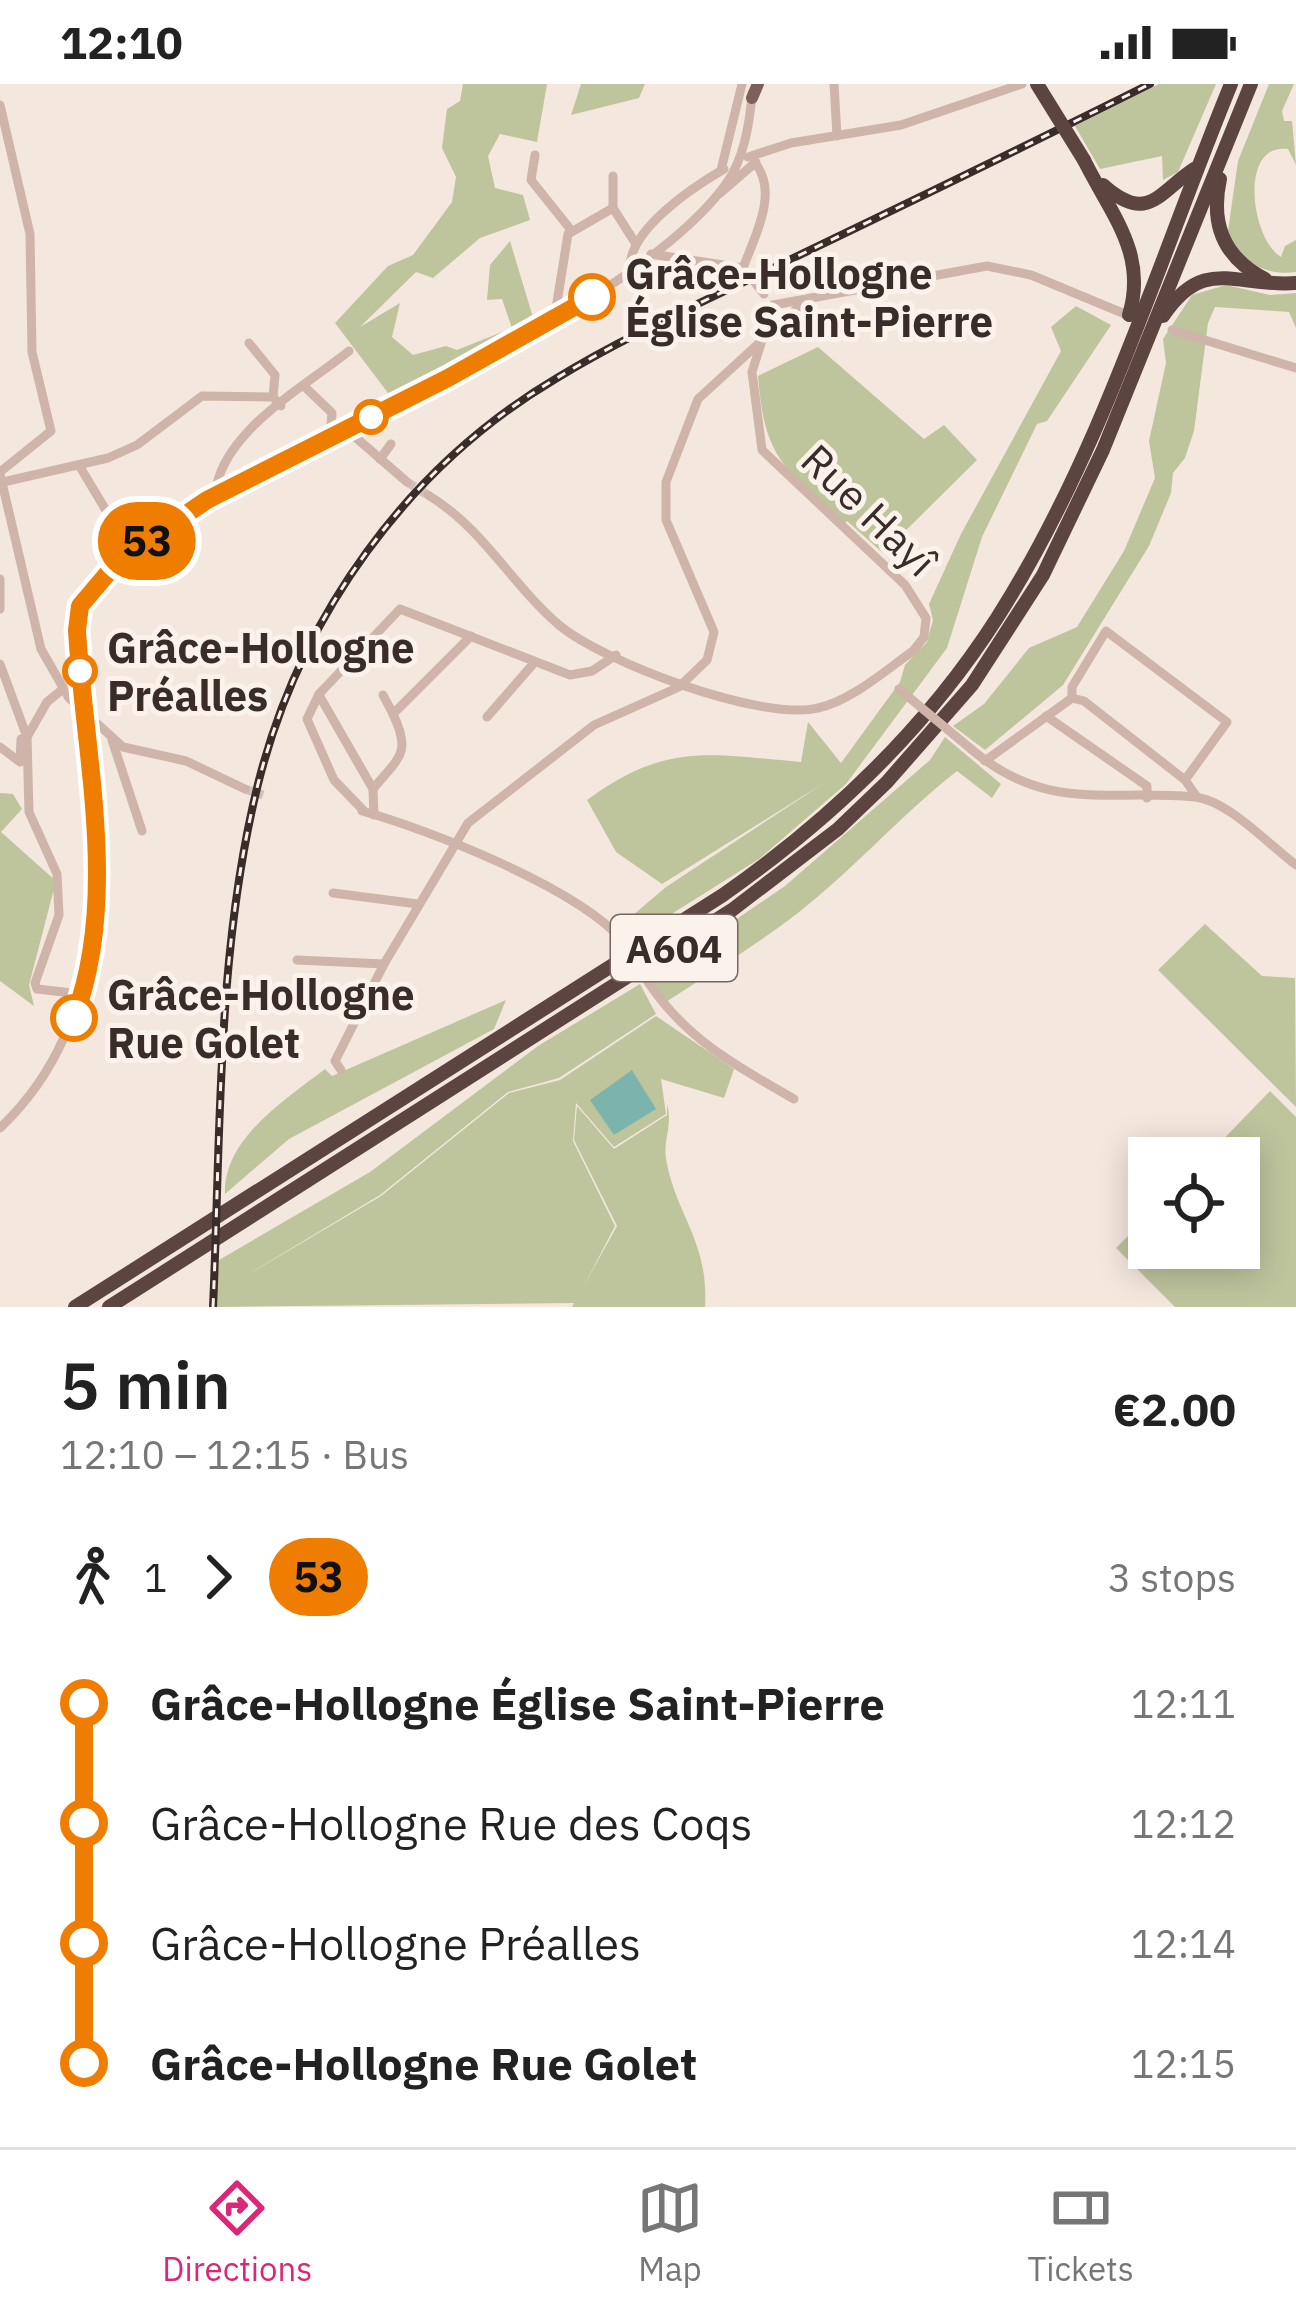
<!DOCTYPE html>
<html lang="en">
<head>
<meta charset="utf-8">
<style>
	:root { --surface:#fff; --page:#f6f6f6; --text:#222; --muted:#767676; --line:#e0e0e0; --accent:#db2777 }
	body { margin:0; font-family:"IBM Plex Sans",sans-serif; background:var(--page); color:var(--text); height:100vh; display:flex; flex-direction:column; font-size:45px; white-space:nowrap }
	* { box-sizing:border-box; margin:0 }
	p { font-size:39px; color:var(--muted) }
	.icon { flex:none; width:66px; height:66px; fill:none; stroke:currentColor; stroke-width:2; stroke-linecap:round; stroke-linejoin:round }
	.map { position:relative; height:1223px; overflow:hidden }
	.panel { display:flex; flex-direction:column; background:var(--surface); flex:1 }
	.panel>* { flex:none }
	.badge { padding:0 24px; border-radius:39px; font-size:42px; line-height:78px }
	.buttons { position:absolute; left:1128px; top:1053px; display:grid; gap:24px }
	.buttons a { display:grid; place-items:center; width:132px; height:132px; border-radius:0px; background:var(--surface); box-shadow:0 6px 30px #0003; font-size:60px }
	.map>.badge { position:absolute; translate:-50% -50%; box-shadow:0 0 0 6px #fff }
	.legs { display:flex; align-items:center; gap:18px; height:132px; padding:0 60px; font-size:39px }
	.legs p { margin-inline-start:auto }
	.head { display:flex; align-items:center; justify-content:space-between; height:204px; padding:0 60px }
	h1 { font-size:66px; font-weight:600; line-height:90px }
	ul { padding:0 60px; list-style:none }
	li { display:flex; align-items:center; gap:42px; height:120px; font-size:45px }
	li i { display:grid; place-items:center; width:18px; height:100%; margin:0 15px; background:currentColor }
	li i::after { content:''; width:30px; height:30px; margin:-15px; border:9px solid; border-radius:50%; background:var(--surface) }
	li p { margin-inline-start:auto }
	li:first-child i { background:linear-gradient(#0000 50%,currentColor 0) }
	li:last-child i { background:linear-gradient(currentColor 50%,#0000 0) }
	.status { display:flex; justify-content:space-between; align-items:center; height:84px; padding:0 60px; background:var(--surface); direction:ltr }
	.status svg { height:33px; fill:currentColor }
	.tabs { display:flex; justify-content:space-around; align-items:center; height:168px; border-top:3px solid var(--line); background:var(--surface); font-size:33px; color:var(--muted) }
	.tabs a { display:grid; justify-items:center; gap:6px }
	.tabs .selected { color:var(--accent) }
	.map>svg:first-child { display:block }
	.green { fill:#bec59d }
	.water { fill:#7bb4ad }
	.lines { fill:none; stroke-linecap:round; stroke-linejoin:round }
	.minor-tunnel { stroke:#cfc2ba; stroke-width:9; stroke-dasharray:9 4.5; stroke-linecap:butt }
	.minor { stroke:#ceb4a9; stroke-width:9 }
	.major { stroke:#7d6059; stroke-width:12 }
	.highway { stroke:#5c4440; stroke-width:14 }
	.rail-casing { stroke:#3a2c29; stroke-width:8 }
	.rail { stroke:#fbf2eb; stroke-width:3; stroke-dasharray:9; stroke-linecap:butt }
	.minor-bridge { stroke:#ceb4a9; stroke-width:9 }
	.highway-bridge { stroke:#5c4440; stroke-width:14 }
	.line-1-casing { stroke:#fff; stroke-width:27 }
	.line-1 { stroke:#ef7d00; stroke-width:18 }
	.stop-1-dot { fill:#fff; stroke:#ef7d00; stroke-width:6 }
	.labels { text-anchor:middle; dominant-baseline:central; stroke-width:10; stroke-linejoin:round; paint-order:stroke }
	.shield { fill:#fbf2eb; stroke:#746763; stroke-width:3 }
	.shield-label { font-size:39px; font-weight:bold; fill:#3a2c29 }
	.stop-label { font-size:42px; font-weight:bold; fill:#3a2c29; stroke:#fbf2eb; text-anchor:start }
	.street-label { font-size:42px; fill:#3a2c29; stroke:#fbf2eb }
</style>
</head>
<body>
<div class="status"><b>12:10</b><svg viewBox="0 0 49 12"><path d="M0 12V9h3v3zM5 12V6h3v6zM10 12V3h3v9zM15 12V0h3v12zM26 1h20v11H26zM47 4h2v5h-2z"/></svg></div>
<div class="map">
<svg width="1296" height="1223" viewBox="0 0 1296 1223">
	<rect width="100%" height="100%" fill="#f4e7de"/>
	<g class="green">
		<polygon points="463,0 547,0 537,58 500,50 488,72 495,104 523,111 530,136 480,154 433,194 416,188 360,243 400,219 392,253 413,271 446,262 457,266 512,244 502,215 487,216 490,181 510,157 535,240 391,313 335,239 388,182 413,171 452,118 456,93 442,64 447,25 460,17"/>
		<polygon points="581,0 645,0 639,14 571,31"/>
		<polygon points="1159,0 1216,0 1178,88 1163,96 1162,72 1100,85 1075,42"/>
		<path d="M1269 0H1294L1282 27 1284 37H1292L1296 81 1288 65C1239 58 1250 154 1281 173L1285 162 1296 156V188C1262 192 1241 177 1228 147L1238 77Z"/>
		<polygon points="1226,201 1270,211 1296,209 1296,244 1289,228 1215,223 1208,239 1194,347 1185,374 1173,389 1171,409 1149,462 1063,601 985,666 953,642 984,620 1029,564 1077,543 1124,467 1155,394 1149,357 1166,279 1163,255 1192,211"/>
		<path d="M1076 222 1111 241 1047 337 1037 340 982 453 947 564 846 700 759 775 627 858 619 843 666 803 824 699 662 800 616 768 587 716C666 658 708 670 801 678L808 638 841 679 900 598 905 581 927 558 933 536 929 520 961 450 1061 267 1051 243Z"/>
		<path d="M818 263 924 355 944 341 977 376 883 469 847 437 844 440C785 381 765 380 758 292Z"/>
		<path d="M945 653 1001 700 992 714 957 687C898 733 850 790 790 835 750 865 707 891 666 918L649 895 785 802 930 676Z"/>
		<polygon points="0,709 13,710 22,725 1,748 56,797 29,901 34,922 0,897"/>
		<polygon points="1205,840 1262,892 1295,894 1296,1023 1158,886"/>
		<polygon points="640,900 656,930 559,994 508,1008 380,1111 242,1194 381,1112 509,1009 560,996 656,932 734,985 724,1014 661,995 666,1030 614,1063 576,1019 573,1057 615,1142 575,1219 216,1223 219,1176 370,1088 538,962"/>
		<path d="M506 916 494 945 289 1055 225 1110C223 1055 285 1016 325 985L332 992Z"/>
		<polygon points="1270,1007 1296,1033 1296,1223 1175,1223 1116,1164 1149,1131 1149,1164 1239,1164 1239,1074 1205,1074"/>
		<path d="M667 1020C673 1041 663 1056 666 1075 676 1132 709 1157 705 1223H572L617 1142 574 1056 577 1022 614 1065 667 1031Z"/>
	</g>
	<polygon class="water" points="632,986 656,1025 614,1051 590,1016"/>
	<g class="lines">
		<g class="minor-tunnel">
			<polyline points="407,398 428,411"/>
			<polyline points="245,705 263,711"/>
			<polyline points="623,857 648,898"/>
		</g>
		<g class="minor">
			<polyline points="834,0 837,52"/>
			<polyline points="0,21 30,150 32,268 51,347 0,388"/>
			<polyline points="535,71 531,96 571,146"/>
			<polyline points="748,73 791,59 901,41 1022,0"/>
			<polyline points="721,86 742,0"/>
			<polyline points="613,92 613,124 636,160"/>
			<polyline points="719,110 756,78"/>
			<path d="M651 170 743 184C755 152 779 108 755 79"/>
			<path d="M630 185C628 146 693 103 724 85"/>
			<polyline points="773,221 987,182 1031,191 1125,230"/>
			<polyline points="554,237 568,150 613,124"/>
			<polyline points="1172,246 1296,284"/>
			<polyline points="249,259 275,291 273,313"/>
			<polyline points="305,303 332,329 330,352"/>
			<polyline points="346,345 407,398"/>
			<polyline points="380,375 391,360"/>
			<polyline points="80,383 131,468"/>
			<polyline points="0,390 41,565 69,614 123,663 186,677 245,705"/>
			<polyline points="3,398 108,374 137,361 202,312 273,313 281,322"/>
			<path d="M215 411C221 348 303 304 349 267"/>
			<path d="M428 411C483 444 511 500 559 541 603 578 762 638 818 624 851 617 886 586 913 567L924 553 926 534 905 501 762 366 752 288 773 221"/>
			<polyline points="0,495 0,525"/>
			<polyline points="0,580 27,653 29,728 57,790 59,831 35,899 37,905 81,910"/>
			<polyline points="319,611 373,705"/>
			<polyline points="383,611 393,630"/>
			<polyline points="1072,614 1072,603 1106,547 1227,638 1185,696"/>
			<polyline points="1072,614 1084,617 1185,696 1197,713"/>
			<polyline points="1046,632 1147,702 1147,714"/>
			<polyline points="487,633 534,579"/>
			<polyline points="27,653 47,618 63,605"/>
			<polyline points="112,656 142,747"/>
			<polyline points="0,663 20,678 21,655"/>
			<path d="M971 665C1046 729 1106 705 1195 713 1229 717 1269 761 1296 781"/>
			<polyline points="985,677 1072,614"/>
			<path d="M362 727C430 746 578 804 623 857"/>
			<polyline points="364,727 334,696 307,635 319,610 400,525 570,591 592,587 616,571"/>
			<path d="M374 731 373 705C399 673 412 670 393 630L471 552"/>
			<polyline points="333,809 418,820"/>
			<polyline points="297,876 384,880"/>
			<path d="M648 898C686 955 736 982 794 1015"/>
			<polyline points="341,986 335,977 384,880 468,739 594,641 679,603 707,576 714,548 666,436 666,398 698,315 804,218"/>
			<path d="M0 1044C138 913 87 713 77 546 79 448 462 290 550 239 606 206 691 151 728 97 744 73 750 38 752 9"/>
		</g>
		<polyline class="major" points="752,14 758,0"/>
		<g class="highway">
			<path d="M1084 76C1110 129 1148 169 1129 231"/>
			<path d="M1220 95C1210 140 1224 174 1265 195"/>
			<path d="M1103 101C1148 141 1159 108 1194 85"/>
			<path d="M1163 232C1205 170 1236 204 1296 199"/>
			<path d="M75 1223 723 811C830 736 926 645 997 534 1101 371 1158 178 1231 0"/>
			<polyline points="109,1223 732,826 838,745 887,698 972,601 1043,491 1103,366 1251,0"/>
		</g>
		<g class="rail-casing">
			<path id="rail" d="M213 1223C221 1050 216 869 258 700 300 532 408 382 557 294 629 250 708 216 783 179 906 120 1028 61 1150 0"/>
		</g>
		<use href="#rail" class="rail"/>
		<g class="minor-bridge">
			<polyline points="743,184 764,210"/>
			<polyline points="899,605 971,665"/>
		</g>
		<polyline class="highway-bridge" points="1037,0 1084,76"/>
	</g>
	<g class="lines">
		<g class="line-1-casing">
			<path id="line-1" d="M74 934C120 813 84 670 77 546L80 522 119 476 207 416 448 294 592 213"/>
		</g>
		<use href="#line-1" class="line-1"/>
	</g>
	<g class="stop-1-dot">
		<circle cx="592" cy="213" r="21"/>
		<circle cx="371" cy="333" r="15"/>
		<circle cx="80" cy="587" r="15"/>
		<circle cx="74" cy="934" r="21"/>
	</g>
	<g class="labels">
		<rect class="shield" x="611" y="831" width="126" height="66" rx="9"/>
		<g class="shield-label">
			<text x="674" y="864">A604</text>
		</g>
		<g class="stop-label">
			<text x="625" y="189">Grâce-Hollogne<tspan x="625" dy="48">Église Saint-Pierre</tspan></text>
			<text x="107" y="563">Grâce-Hollogne<tspan x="107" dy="48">Préalles</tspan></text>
			<text x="107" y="910">Grâce-Hollogne<tspan x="107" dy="48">Rue Golet</tspan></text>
		</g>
		<g class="street-label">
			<text transform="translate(869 426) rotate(44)">Rue Hayî</text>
		</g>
	</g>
</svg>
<div class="buttons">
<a><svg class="icon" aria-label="locate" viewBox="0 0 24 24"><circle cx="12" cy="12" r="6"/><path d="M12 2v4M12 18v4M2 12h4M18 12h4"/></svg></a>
</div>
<b class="badge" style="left:147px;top:457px;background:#ef7d00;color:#111">53</b>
</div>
<section class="panel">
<div class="head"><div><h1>5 min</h1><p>12:10 – 12:15 · Bus</p></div><b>€2.00</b></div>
<div class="legs"><svg class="icon" aria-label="walk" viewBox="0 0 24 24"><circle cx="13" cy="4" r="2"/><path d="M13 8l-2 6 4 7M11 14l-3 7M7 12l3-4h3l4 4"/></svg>1<svg class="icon" aria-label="forward" viewBox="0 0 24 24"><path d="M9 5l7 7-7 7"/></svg><b class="badge" style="background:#ef7d00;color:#111">53</b><p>3 stops</p></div>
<ul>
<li><i style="color:#ef7d00"></i><b>Grâce-Hollogne Église Saint-Pierre</b><p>12:11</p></li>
<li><i style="color:#ef7d00"></i><span>Grâce-Hollogne Rue des Coqs</span><p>12:12</p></li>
<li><i style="color:#ef7d00"></i><span>Grâce-Hollogne Préalles</span><p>12:14</p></li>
<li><i style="color:#ef7d00"></i><b>Grâce-Hollogne Rue Golet</b><p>12:15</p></li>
</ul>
</section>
<nav class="tabs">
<a class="selected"><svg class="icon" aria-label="directions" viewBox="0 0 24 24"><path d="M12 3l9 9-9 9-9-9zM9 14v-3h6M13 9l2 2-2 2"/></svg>Directions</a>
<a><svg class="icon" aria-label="map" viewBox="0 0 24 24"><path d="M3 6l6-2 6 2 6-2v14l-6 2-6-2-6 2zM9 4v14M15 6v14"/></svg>Map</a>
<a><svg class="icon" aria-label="tickets" viewBox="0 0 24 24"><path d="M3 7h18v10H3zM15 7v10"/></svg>Tickets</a>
</nav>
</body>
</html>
